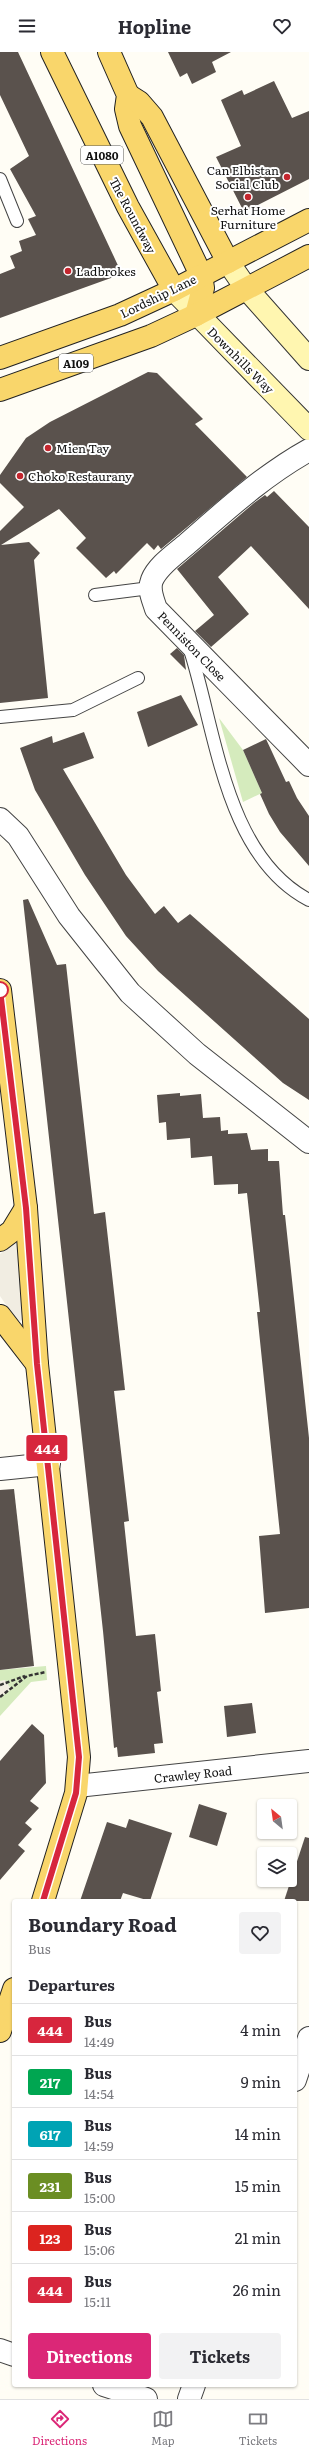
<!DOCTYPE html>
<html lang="en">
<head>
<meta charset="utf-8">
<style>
	:root { --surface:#fff; --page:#f2f2f3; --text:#2b2b33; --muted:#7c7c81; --line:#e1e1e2; --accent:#db2777 }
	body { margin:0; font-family:Literata,serif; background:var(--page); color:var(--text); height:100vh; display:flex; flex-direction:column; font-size:15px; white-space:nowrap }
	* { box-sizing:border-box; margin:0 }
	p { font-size:13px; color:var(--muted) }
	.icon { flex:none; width:22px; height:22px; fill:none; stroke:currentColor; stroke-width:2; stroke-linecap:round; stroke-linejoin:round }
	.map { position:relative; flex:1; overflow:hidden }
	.panel { position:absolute; left:12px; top:1847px; width:285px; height:488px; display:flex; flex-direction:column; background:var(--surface); border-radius:4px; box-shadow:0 1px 3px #0004 }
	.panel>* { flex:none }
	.badge { padding:0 8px; border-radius:3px; font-size:14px; line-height:26px }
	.needle { width:26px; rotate:331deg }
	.buttons { position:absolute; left:257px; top:1747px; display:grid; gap:8px }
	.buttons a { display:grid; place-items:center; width:40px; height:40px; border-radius:4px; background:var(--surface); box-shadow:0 1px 3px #0004; font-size:20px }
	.map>.badge { position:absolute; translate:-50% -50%; box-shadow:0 0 0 2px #fff }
	h2 { padding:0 16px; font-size:15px; line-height:36px }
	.round { display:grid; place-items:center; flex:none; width:42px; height:42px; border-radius:4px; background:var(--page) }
	.headline { display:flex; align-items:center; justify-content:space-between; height:68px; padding:0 16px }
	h1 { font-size:19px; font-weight:700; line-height:30px }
	.action { display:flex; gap:8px; margin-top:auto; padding:8px 16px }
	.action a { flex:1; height:46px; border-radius:4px; background:var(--accent); color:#fff; font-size:16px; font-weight:700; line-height:46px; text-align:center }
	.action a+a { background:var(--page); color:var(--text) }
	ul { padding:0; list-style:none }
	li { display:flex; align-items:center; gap:12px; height:52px; padding:0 16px; border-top:1px solid var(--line) }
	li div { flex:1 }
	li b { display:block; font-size:15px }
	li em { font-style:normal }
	li .badge { min-width:44px; font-weight:700; text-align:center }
	header { display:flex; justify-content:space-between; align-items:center; height:52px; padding:0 16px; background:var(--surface); font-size:18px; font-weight:700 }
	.tab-bar { display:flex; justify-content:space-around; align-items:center; height:56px; border-top:1px solid var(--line); background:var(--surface); font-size:11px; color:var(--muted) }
	.tab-bar a { display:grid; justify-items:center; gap:2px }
	.tab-bar .on { color:var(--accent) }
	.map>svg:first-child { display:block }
	.green { fill:#d5ebbd }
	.plaza { fill:#f1ede2 }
	.building { fill:#5a524d }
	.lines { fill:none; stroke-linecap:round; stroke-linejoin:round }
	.service-casing { stroke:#444; stroke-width:14 }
	.minor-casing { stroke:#444; stroke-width:24 }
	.secondary-casing { stroke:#333; stroke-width:24 }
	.primary-casing { stroke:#222; stroke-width:24 }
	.path { stroke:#333; stroke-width:2.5; stroke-dasharray:4 2; stroke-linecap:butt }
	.service { stroke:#fff; stroke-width:12 }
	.minor { stroke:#fff; stroke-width:22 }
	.secondary { stroke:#fff6b0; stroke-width:22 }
	.primary { stroke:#f9d66b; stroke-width:22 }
	.line-casing { stroke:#fff; stroke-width:9 }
	.line { stroke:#d7263d; stroke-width:6 }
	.poi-dot { fill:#c4262e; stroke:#fff; stroke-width:1.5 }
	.stop-dot { fill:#fff; stroke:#d7263d; stroke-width:2 }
	.labels { text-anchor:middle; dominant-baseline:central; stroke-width:4; stroke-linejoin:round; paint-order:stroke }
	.shield { fill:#fff; stroke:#585858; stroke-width:1 }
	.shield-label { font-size:11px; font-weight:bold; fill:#111 }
	.poi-label { font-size:12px; fill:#111; stroke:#fff; text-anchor:start }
	.street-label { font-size:12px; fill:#111; stroke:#fff }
</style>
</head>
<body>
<header><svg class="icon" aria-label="menu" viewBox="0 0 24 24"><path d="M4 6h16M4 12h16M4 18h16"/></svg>Hopline<svg class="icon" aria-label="heart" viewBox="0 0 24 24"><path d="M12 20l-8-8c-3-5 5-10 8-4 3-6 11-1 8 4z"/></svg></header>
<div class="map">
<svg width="309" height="2347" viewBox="0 0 309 2347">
	<rect width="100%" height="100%" fill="#fffdf5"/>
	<g class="green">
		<polygon points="219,666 243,698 262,741 243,750"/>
		<polygon points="46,1614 47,1628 31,1630 0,1664 0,1618"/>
	</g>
	<g class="plaza">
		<polygon points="18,1190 25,1266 20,1269 15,1266 0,1244 0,1202"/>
		<polygon points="5,1628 11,1637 0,1646 0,1629"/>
	</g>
	<g class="building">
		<polygon points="0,0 18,0 122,222 0,266 0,222 15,216 10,204 22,199 19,189 36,183 28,167 36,164 10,117 29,104 0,43"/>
		<polygon points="168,0 231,0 212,10 216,20 192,32 187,21 180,25"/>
		<polygon points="274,29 292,66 309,59 309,127 244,160 216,105 241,94 221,48 242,38 244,43"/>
		<polygon points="148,320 157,321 203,367 195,372 247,425 161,497 158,493 154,498 147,491 116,522 114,519 106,526 76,496 86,486 59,457 1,493 29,490 40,501 34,508 48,646 0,651 0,479 24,455 0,431 0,423 26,386 50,370"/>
		<polygon points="274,439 309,475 309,557 251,494 218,525 249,562 211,595 195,579 214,563 177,517 254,451 265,443 267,445"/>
		<polygon points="177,596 184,603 186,618 170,602"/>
		<polygon points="181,643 198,673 148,695 137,660"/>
		<polygon points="84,680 94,706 63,717 126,823 155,862 164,854 178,871 190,862 309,967 309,1048 283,1031 158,919 126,884 85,823 35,738 20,696 52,684 53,691"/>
		<polygon points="266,687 286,730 289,729 297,746 309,764 309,814 280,780 269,762 260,742 262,741 243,698"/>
		<polygon points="28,847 57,913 66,912 94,1162 105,1160 125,1338 114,1339 129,1469 124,1470 136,1584 155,1582 161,1639 157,1640 163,1691 154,1692 155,1701 118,1705 117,1695 114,1696 103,1579 23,848"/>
		<polygon points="180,1041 180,1044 201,1042 203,1066 220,1065 221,1079 228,1078 228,1082 247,1081 251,1098 268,1097 268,1109 279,1109 283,1163 285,1163 309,1386 309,1556 265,1561 259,1484 280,1482 257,1260 260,1260 247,1141 238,1142 238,1132 214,1133 212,1104 191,1106 190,1086 167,1088 166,1070 159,1071 157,1043"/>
		<polygon points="14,1437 34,1614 0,1618 0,1438"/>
		<polygon points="252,1651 256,1681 227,1685 224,1654"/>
		<polygon points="32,1672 44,1683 46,1731 30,1749 39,1756 25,1771 32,1777 18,1793 25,1799 0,1828 0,1709"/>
		<polygon points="199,1752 227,1761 217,1794 189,1785"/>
		<polygon points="129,1767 172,1781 150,1849 123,1841 120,1849 80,1849 107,1770 126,1776"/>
		<polygon points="305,1785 309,1786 309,1849 284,1849"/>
	</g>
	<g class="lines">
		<g class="service-casing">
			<g id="service">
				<polyline points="0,127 17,169"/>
				<polyline points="95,543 150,536"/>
				<path d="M190 598C216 679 225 804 309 848"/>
				<polyline points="0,665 73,658 138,626"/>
			</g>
		</g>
		<g class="minor-casing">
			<g id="minor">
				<path d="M309 398C264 423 227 457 188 491 177 501 158 513 152 528 148 538 153 547 156 557L309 713"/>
				<polyline points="0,767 18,784 69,864 130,941 197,1002 309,1090"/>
				<polyline points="0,1417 49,1412"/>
				<polyline points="77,1734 309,1709"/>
				<polyline points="295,2028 309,1986"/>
				<polyline points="0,2298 14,2303"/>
				<polyline points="104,2333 146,2347"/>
				<polyline points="189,2347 194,2333"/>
			</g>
		</g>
		<g class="secondary-casing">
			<g id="secondary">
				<polyline points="228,210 246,236 309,307"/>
				<polyline points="174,238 309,377"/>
			</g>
		</g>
		<g class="primary-casing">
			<g id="primary">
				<polyline points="52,0 128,155 174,238"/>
				<polyline points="109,0 128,43 126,57 130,74 201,223 203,236 196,263"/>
				<polyline points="128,43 139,50 152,65 228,210"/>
				<polyline points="0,306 120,263 174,238 309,168"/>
				<polyline points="0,338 151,284 196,263 309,204"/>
				<polyline points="0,938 26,1156 37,1312 79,1705 76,1741 43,1849"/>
				<polyline points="0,1188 12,1179 26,1156"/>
				<polyline points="0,1264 37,1312"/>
				<polyline points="0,1979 14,1937"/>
			</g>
		</g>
		<g class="path">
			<polyline points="0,1633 25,1624"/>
			<polyline points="0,1645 27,1624 46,1620"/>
		</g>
		<use href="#service" class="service"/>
		<use href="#minor" class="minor"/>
		<use href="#secondary" class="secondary"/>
		<use href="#primary" class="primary"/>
	</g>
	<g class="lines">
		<g class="line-casing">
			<polyline id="line" points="0,938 26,1156 37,1312 79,1705 76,1741 43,1849"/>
		</g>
		<use href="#line" class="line"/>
	</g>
	<g class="poi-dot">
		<circle cx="287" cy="125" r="4"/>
		<circle cx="248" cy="145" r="4"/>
		<circle cx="68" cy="219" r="4"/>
		<circle cx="48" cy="396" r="4"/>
		<circle cx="20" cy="424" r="4"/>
	</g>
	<circle class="stop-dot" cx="0" cy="938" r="8"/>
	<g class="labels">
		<g class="shield">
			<rect x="81" y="94" width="42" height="18" rx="3"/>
			<rect x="59" y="302" width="34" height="18" rx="3"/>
		</g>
		<g class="shield-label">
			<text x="102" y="103">A1080</text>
			<text x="76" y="311">A109</text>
		</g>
		<g class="poi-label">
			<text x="279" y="118" text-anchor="end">Can Elbistan<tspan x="279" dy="14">Social Club</tspan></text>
			<text x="248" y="158" text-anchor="middle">Serhat Home<tspan x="248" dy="14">Furniture</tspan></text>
			<text x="76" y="219">Ladbrokes</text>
			<text x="56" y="396">Mien Tay</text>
			<text x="28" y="424">Choko Restaurany</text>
		</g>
		<g class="street-label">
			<text transform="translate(133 163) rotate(62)">The Roundway</text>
			<text transform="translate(158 244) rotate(-26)">Lordship Lane</text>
			<text transform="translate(241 308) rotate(45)">Downhills Way</text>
			<text transform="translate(192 594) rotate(46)">Penniston Close</text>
			<text transform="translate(193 1722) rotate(-6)">Crawley Road</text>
		</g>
	</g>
</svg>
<div class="buttons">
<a><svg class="needle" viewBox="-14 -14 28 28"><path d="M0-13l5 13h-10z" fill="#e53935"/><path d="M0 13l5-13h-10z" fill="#7c7c81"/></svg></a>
<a><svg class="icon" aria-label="layers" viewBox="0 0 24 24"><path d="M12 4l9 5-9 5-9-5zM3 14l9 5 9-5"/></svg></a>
</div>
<b class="badge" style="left:47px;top:1396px;background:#d7263d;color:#fff">444</b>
<section class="panel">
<div class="headline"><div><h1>Boundary Road</h1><p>Bus</p></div><a class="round"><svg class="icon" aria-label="heart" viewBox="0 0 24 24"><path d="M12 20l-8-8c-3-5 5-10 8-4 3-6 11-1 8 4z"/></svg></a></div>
<h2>Departures</h2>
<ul>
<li><span class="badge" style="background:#d7263d;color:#fff">444</span><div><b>Bus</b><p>14:49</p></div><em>4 min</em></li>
<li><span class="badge" style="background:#00a651;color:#fff">217</span><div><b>Bus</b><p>14:54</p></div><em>9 min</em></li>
<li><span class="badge" style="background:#00a3b4;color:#fff">617</span><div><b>Bus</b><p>14:59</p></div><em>14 min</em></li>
<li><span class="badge" style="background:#6b8e23;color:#fff">231</span><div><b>Bus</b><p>15:00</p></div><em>15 min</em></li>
<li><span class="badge" style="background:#dc241f;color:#fff">123</span><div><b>Bus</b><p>15:06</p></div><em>21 min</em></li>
<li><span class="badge" style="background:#d7263d;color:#fff">444</span><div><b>Bus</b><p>15:11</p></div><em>26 min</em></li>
</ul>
<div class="action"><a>Directions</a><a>Tickets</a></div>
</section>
</div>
<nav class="tab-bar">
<a class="on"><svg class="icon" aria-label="directions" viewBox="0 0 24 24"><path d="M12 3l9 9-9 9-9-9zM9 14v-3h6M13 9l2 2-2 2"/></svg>Directions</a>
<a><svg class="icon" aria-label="map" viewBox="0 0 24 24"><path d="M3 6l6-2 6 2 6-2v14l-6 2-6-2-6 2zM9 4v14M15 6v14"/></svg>Map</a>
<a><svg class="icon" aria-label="tickets" viewBox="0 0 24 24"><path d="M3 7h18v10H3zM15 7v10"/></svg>Tickets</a>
</nav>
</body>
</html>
